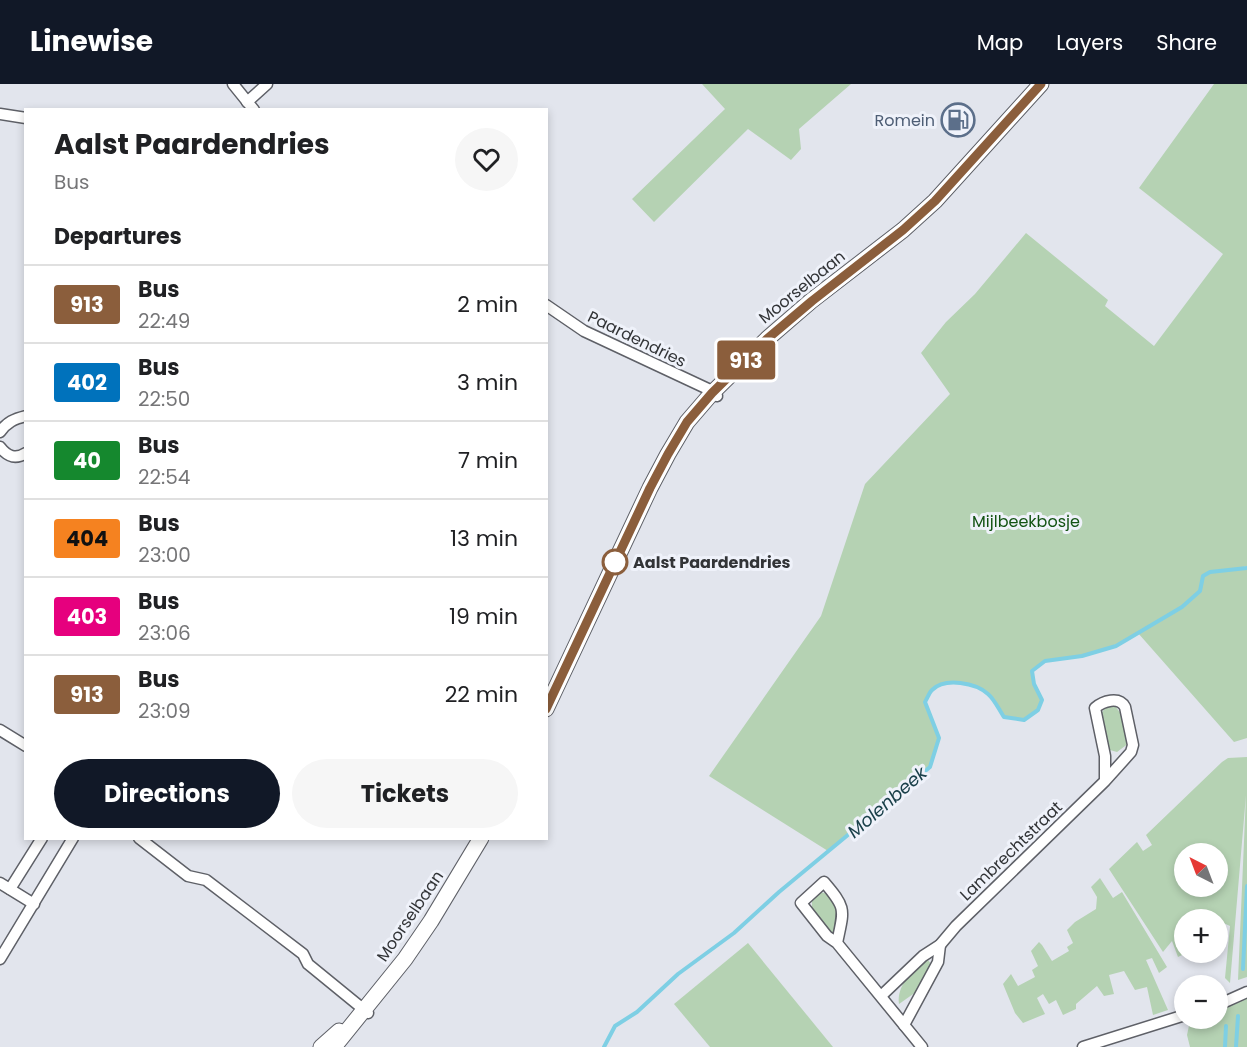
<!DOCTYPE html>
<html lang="en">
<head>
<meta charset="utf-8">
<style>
	:root { --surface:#fff; --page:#f6f6f6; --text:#202124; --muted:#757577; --line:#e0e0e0; --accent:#111827 }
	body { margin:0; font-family:Poppins,sans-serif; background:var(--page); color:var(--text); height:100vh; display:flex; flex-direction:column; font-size:22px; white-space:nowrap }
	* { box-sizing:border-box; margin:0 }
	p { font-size:20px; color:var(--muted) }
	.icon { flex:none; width:33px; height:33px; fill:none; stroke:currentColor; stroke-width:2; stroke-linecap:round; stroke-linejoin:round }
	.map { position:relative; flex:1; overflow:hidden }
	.sheet { position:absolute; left:24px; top:24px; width:524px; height:732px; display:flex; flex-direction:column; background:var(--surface); border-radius:0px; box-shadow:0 3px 9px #0003 }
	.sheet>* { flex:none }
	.badge { padding:0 12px; border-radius:4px; font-size:21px; line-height:39px }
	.needle { width:39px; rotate:318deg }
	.controls { position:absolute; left:1174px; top:759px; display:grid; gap:12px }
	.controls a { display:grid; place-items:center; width:54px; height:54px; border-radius:50%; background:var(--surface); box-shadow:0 3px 9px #0003; font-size:30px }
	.map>.badge { position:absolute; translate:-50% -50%; box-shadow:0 0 0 3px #fff }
	h2 { padding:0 30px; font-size:22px; line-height:54px }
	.round { display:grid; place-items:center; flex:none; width:63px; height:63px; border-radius:32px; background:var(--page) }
	.head { display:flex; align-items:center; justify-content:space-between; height:102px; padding:0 30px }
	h1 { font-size:28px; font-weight:700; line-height:45px }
	.cta { display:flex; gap:12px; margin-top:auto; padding:12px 30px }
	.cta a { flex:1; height:69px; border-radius:36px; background:var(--accent); color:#fff; font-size:24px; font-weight:700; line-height:69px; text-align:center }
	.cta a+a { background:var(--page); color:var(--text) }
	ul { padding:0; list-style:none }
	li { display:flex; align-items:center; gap:18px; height:78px; padding:0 30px; border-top:2px solid var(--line) }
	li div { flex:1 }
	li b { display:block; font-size:22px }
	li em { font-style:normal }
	li .badge { min-width:66px; font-weight:700; text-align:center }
	header { display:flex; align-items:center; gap:36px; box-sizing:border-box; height:84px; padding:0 30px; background:var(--accent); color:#fff }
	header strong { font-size:28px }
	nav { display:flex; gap:33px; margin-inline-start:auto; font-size:21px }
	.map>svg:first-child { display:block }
	.green { fill:#b5d2b3; fill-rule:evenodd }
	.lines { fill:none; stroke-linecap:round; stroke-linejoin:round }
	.stream { stroke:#7ecfe4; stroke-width:4 }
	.street-casing { stroke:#5e6067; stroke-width:13 }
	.secondary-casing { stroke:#5e6067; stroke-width:17 }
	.street { stroke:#fff; stroke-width:10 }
	.secondary { stroke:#fff; stroke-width:15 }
	.line-casing { stroke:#fff; stroke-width:14 }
	.line { stroke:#8b5e3c; stroke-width:9 }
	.stop-dot { fill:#fff; stroke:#8b5e3c; stroke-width:3 }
	.labels { text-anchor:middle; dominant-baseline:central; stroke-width:6; stroke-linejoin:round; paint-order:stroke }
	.service-label { font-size:16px; fill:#4e5e75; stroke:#eff2fa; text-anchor:end }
	.street-label { font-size:16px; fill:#323437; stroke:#eff2fa }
	.park-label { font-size:16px; fill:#135313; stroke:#eff2fa }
	.stop-label { font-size:16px; font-weight:bold; fill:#323437; stroke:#eff2fa; text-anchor:start }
	.water-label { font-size:18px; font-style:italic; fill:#1a404a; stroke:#eff2fa }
</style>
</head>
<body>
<header>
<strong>Linewise</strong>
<nav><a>Map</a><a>Layers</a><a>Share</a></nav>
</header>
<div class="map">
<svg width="1247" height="963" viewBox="0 0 1247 963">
	<rect width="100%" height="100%" fill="#e2e5ed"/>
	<g class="green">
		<polygon points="702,0 851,0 799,45 801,65 791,76 748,45 654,138 632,115 725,25"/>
		<path d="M1214 0H1247V482L1240 484 1247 486V654L1234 658 1138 549C1119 560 1106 565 1085 570 1063 576 1050 572 1032 587L1034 600 1042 616 1038 626 1024 636 1004 633C999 626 995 616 988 610 976 599 945 593 932 606 929 609 927 614 925 618L939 654 930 683 828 767 709 692 821 532 865 400 950 310 921 269 946 238 975 210 1026 149 1108 216 1105 222 1154 262 1223 170 1139 104Z"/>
		<path d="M1109 621 1115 622 1122 631 1129 659 1117 668 1110 666C1106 658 1100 642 1101 633 1101 628 1105 624 1109 621Z"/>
		<path d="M1247 673V893L1238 896 1246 711 1230 899 1225 894 1230 842 1219 837 1218 839V836H1185L1186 869 1178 873 1172 857 1163 868 1109 785 1137 758 1143 767 1152 761 1146 751 1222 678 1228 674ZM1185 770H1218V802H1185Z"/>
		<polygon points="1100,794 1113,814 1122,808 1167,883 1159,889 1152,874 1146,876 1168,926 1153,931 1147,903 1135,906 1124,887 1109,891 1114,910 1104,912 1097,902 1076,920 1076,925 1063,931 1056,916 1049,920 1043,910 1037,914 1045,930 1023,939 1015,929 1003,900 1011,890 1018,902 1035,893 1032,886 1038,882 1031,867 1039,858 1042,861 1052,877 1069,867 1067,863 1073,859 1067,846 1075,838 1096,825 1097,813 1091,803"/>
		<polygon points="820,808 828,810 838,823 835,848 832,851 812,825 812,815"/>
		<polygon points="748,859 833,963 710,963 674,920"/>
		<path d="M928 876 931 880 916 908 899 920C896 902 913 884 928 876Z"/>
		<polygon points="1247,908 1247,963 1190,963 1187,951 1190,937 1195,935 1218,934 1218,923"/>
	</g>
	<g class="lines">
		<g class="stream">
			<polyline points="1243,885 1247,802"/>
			<path d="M604 963 615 942 637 928 678 890 734 849 779 808 930 683 939 654 925 618C927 615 929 609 932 606 945 593 976 599 988 610 995 616 999 626 1004 633L1024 636 1038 626 1042 616 1034 600 1032 587 1045 577 1082 572 1116 562 1182 523 1200 507 1203 492 1210 488 1247 484"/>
			<polyline points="1225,963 1226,942"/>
			<polyline points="1236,963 1238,932"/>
		</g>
		<g class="street-casing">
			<g id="street">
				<polyline points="233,0 254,26"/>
				<polyline points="247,18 267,0"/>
				<polyline points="0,30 26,34"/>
				<polyline points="546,221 584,247 708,305 717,312"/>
				<path d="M0 348C7 338 14 335 26 332"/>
				<path d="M0 363C7 372 15 376 26 369"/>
				<polyline points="0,646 26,662"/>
				<polyline points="139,754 188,792 206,796 303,870 308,880 368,929"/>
				<polyline points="0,799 34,820"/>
				<polyline points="10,805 42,754"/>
				<path d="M837 859C844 825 847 825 824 798L801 819 827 852 837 859 922 963"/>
				<polyline points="0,875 73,754"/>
				<path d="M881 912 923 872 940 861 956 842 1105 697 1131 668 1133 661 1125 623C1119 612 1103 617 1095 624L1105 672V697"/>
				<polyline points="1218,921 1247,908"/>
				<polyline points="904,941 938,878 940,861"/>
				<polyline points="1083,963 1185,931"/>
			</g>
		</g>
		<g class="secondary-casing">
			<g id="secondary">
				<polyline points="546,625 650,404 668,370 687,338 712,309 767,255 811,217 903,146 935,117 1041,0"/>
				<polyline points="321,963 339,947"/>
				<polyline points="334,963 405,875 431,837 481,754"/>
			</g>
		</g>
		<use href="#street" class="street"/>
		<use href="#secondary" class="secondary"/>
	</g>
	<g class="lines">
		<g class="line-casing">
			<polyline id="line" points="546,625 650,404 668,370 687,338 712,309 767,255 812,217 903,146 935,117 1041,0"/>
		</g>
		<use href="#line" class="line"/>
	</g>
	<defs>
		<g id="fuel-ring" transform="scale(1.725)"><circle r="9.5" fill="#eff2fa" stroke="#5c6f8a" stroke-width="1.5"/><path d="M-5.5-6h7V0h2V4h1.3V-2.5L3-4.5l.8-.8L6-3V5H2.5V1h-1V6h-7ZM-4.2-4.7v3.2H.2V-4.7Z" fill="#5c6f8a"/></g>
	</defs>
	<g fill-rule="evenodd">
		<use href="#fuel-ring" x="958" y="36"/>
	</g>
	<circle class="stop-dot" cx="615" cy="478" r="12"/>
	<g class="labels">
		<g class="service-label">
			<text x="935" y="36">Romein</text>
		</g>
		<g class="street-label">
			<text transform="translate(802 203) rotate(-39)">Moorselbaan</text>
			<text transform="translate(637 255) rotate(26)">Paardendries</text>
			<text transform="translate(1011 767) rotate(-44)">Lambrechtstraat</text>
			<text transform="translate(410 832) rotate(-56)">Moorselbaan</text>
		</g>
		<g class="park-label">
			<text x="1026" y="437">Mijlbeekbosje</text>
		</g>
		<g class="stop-label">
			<text x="633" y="478">Aalst Paardendries</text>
		</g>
		<g class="water-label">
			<text transform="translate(887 718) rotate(-41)">Molenbeek</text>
		</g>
	</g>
</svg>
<div class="controls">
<a><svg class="needle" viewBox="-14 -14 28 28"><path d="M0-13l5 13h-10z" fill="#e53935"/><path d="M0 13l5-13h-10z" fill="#757577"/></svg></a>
<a>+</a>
<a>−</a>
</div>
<b class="badge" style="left:746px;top:276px;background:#8b5e3c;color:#fff">913</b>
<section class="sheet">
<div class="head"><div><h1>Aalst Paardendries</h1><p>Bus</p></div><a class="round"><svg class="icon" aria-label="heart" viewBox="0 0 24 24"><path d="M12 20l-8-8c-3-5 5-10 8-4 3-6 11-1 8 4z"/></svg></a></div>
<h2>Departures</h2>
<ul>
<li><span class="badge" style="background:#8b5e3c;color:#fff">913</span><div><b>Bus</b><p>22:49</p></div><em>2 min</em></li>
<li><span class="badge" style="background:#0072bc;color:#fff">402</span><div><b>Bus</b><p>22:50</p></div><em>3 min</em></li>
<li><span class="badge" style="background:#15882e;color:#fff">40</span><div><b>Bus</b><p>22:54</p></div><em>7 min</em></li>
<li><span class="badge" style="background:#f58220;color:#111">404</span><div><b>Bus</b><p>23:00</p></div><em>13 min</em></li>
<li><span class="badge" style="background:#e6007e;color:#fff">403</span><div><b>Bus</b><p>23:06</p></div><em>19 min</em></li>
<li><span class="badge" style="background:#8b5e3c;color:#fff">913</span><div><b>Bus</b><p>23:09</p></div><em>22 min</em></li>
</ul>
<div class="cta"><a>Directions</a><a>Tickets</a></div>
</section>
</div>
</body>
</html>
